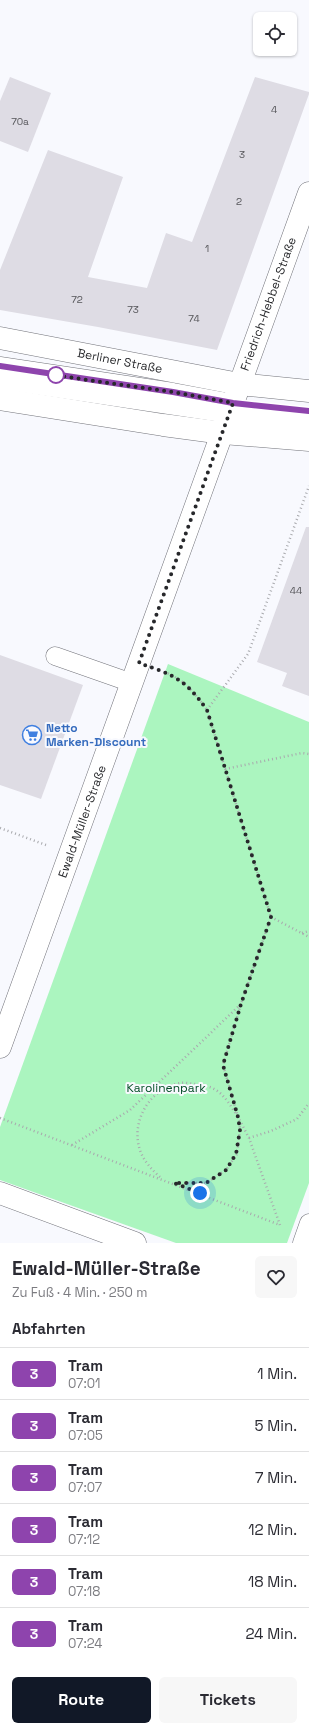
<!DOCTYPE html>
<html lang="de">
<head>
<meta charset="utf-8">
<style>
	:root { --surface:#fff; --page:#f7f7f7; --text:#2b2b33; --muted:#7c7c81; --line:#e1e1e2; --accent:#111827 }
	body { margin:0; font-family:"Space Grotesk",sans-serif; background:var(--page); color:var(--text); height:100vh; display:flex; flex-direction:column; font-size:15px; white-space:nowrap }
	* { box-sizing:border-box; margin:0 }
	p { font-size:13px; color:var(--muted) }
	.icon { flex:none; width:22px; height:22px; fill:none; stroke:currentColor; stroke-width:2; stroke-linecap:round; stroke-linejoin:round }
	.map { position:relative; height:1243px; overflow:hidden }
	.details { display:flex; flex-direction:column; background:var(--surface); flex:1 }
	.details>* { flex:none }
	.badge { padding:0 8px; border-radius:6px; font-size:14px; line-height:26px }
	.fabs { position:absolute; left:253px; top:12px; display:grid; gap:8px }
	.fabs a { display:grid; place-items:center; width:44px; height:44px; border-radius:6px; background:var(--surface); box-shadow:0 1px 3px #0004; font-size:20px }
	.you { position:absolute; width:20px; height:20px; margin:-10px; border:3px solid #fff; border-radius:50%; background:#1a73e8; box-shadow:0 0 0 6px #1a73e833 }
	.map>.badge { position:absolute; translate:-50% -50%; box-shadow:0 0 0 2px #fff }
	h2 { padding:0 12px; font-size:15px; line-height:36px }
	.round { display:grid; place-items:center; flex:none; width:42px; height:42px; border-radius:6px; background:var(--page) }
	.summary { display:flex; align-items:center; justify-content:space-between; height:68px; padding:0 12px }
	h1 { font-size:19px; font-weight:700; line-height:30px }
	.action { display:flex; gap:8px; margin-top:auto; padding:8px 12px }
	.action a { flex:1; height:46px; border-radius:6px; background:var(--accent); color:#fff; font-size:16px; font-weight:700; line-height:46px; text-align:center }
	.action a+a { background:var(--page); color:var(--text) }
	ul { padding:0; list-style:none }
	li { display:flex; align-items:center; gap:12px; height:52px; padding:0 12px; border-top:1px solid var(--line) }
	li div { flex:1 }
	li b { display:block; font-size:15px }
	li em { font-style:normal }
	li .badge { min-width:44px; font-weight:700; text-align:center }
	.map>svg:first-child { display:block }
	.park { fill:#abf5bf }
	.building { fill:#dedce4 }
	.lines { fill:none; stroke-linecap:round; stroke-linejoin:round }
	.service-casing { stroke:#72737a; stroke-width:19 }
	.minor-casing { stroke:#72737a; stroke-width:23 }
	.path { stroke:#a8a9ad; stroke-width:2.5; stroke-dasharray:1 3; stroke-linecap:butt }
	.service { stroke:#fff; stroke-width:18 }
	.minor { stroke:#fff; stroke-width:22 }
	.tram { stroke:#6a6b6f; stroke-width:1 }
	.line-casing { stroke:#fff; stroke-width:9 }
	.line { stroke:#8e44ad; stroke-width:6 }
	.walk { stroke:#27282b; stroke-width:4; stroke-dasharray:0 7.2 }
	.stop-dot { fill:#fff; stroke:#8e44ad; stroke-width:2 }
	.labels { text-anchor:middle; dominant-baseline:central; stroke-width:4; stroke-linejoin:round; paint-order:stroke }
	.number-label { font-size:10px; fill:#555559 }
	.street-label { font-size:12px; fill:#27282b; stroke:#f8f9fe }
	.shop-label { font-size:12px; font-weight:bold; fill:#366cbe; stroke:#f8f9fe; text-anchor:start }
	.park-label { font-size:12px; fill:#054f28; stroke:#f8f9fe }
</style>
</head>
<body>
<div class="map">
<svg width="309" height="1243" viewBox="0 0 309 1243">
	<rect width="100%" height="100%" fill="#f8f9fe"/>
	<polygon class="park" points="168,664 309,722 309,1183 287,1243 176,1243 0,1180 0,1127"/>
	<g class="building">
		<polygon points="10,77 51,93 28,152 0,141 0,101"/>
		<polygon points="255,77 309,92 309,94 217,350 98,327 0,310 0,270 48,150 123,177 88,277 147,288 166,233 192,242"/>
		<polygon points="306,527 309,527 309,696 282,686 287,673 257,662"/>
		<polygon points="0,655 83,685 41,799 0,785"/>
	</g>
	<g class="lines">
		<g class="service-casing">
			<g id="service">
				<polyline points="0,366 173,392 233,403"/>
				<polyline points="0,380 229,414 309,423"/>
				<polyline points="55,656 132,683"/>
				<polyline points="302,1243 309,1223"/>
			</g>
		</g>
		<g class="minor-casing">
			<g id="minor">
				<path id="s1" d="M0 338 239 384 309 391"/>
				<polyline points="0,399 163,425 223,433 309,440"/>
				<path id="s2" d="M0 1047C105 763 204 477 309 193"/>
				<polyline points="0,1193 135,1243"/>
			</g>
		</g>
		<g class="path">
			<path d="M164 672C184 679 195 693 207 710L271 917 241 1004 223 1065 238 1117 249 1138 280 1225"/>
			<polyline points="207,710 248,654 309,486"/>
			<polyline points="225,769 302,753 309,754"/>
			<polyline points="0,828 46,845"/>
			<polyline points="271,917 309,937"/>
			<polyline points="302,933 309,931"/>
			<polyline points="0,1118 280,1225"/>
			<polyline points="249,1138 271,1131 297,1119 309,1103"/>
			<polyline points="72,1145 130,1110 241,1004"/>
			<path d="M160 1177C152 1170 145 1162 141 1153 129 1123 149 1088 181 1083 185 1082 191 1084 196 1084 206 1085 216 1088 223 1096 228 1101 232 1108 236 1114"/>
			<polyline points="176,1183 206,1183 226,1170 237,1154 240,1130 239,1120"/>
		</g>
		<use href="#service" class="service"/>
		<use href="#minor" class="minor"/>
		<polyline class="tram" points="233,403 309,411"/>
	</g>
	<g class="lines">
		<g class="line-casing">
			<polyline id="line" points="0,366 173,392 233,403 309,411"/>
		</g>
		<use href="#line" class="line"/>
		<path class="walk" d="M56 375H53L173 392 233 403 139 663C174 675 185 679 207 710L271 917 241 1004 223 1065 238 1117 240 1130 236 1154 226 1170 206 1183H174L200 1193"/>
	</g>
	<defs>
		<g id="supermarket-ring" transform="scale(1)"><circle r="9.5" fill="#f8f9fe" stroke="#3f7fe0" stroke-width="1.5"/><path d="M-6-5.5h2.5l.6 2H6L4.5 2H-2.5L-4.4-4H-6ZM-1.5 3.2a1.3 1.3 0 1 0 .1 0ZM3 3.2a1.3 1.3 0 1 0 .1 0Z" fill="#3f7fe0"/></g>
	</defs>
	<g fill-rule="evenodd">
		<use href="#supermarket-ring" x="32" y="735"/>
	</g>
	<circle class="stop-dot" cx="56" cy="375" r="8"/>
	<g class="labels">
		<g class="number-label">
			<text x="274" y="109">4</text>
			<text x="20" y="121">70a</text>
			<text x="242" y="154">3</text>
			<text x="239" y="201">2</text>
			<text x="207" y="248">1</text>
			<text x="77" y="299">72</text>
			<text x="133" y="309">73</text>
			<text x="194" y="318">74</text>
			<text x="296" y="590">44</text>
		</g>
		<g class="street-label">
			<text stroke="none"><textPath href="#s2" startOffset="790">Friedrich-Hebbel-Straße</textPath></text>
			<text stroke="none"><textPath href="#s1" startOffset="122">Berliner Straße</textPath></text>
			<text stroke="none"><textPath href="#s2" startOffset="240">Ewald-Müller-Straße</textPath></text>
		</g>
		<g class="shop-label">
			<text x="46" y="728">Netto<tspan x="46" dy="14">Marken-Discount</tspan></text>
		</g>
		<g class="park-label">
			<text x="166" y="1088">Karolinenpark</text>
		</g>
	</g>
</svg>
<div class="fabs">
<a><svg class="icon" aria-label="locate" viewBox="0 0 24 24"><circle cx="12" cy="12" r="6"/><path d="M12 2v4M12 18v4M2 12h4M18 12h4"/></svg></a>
</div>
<div class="you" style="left:200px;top:1193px"></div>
</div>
<section class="details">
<div class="summary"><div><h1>Ewald-Müller-Straße</h1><p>Zu Fuß · 4 Min. · 250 m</p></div><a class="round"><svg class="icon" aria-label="heart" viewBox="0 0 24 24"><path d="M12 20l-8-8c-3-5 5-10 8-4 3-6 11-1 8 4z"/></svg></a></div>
<h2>Abfahrten</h2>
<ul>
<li><span class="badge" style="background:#8e44ad;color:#fff">3</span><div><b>Tram</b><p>07:01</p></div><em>1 Min.</em></li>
<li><span class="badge" style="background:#8e44ad;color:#fff">3</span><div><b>Tram</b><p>07:05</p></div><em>5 Min.</em></li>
<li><span class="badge" style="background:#8e44ad;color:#fff">3</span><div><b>Tram</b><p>07:07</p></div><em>7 Min.</em></li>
<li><span class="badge" style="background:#8e44ad;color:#fff">3</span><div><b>Tram</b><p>07:12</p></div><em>12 Min.</em></li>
<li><span class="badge" style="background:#8e44ad;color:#fff">3</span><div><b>Tram</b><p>07:18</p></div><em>18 Min.</em></li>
<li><span class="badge" style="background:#8e44ad;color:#fff">3</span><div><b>Tram</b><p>07:24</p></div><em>24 Min.</em></li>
</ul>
<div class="action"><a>Route</a><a>Tickets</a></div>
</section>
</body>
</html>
